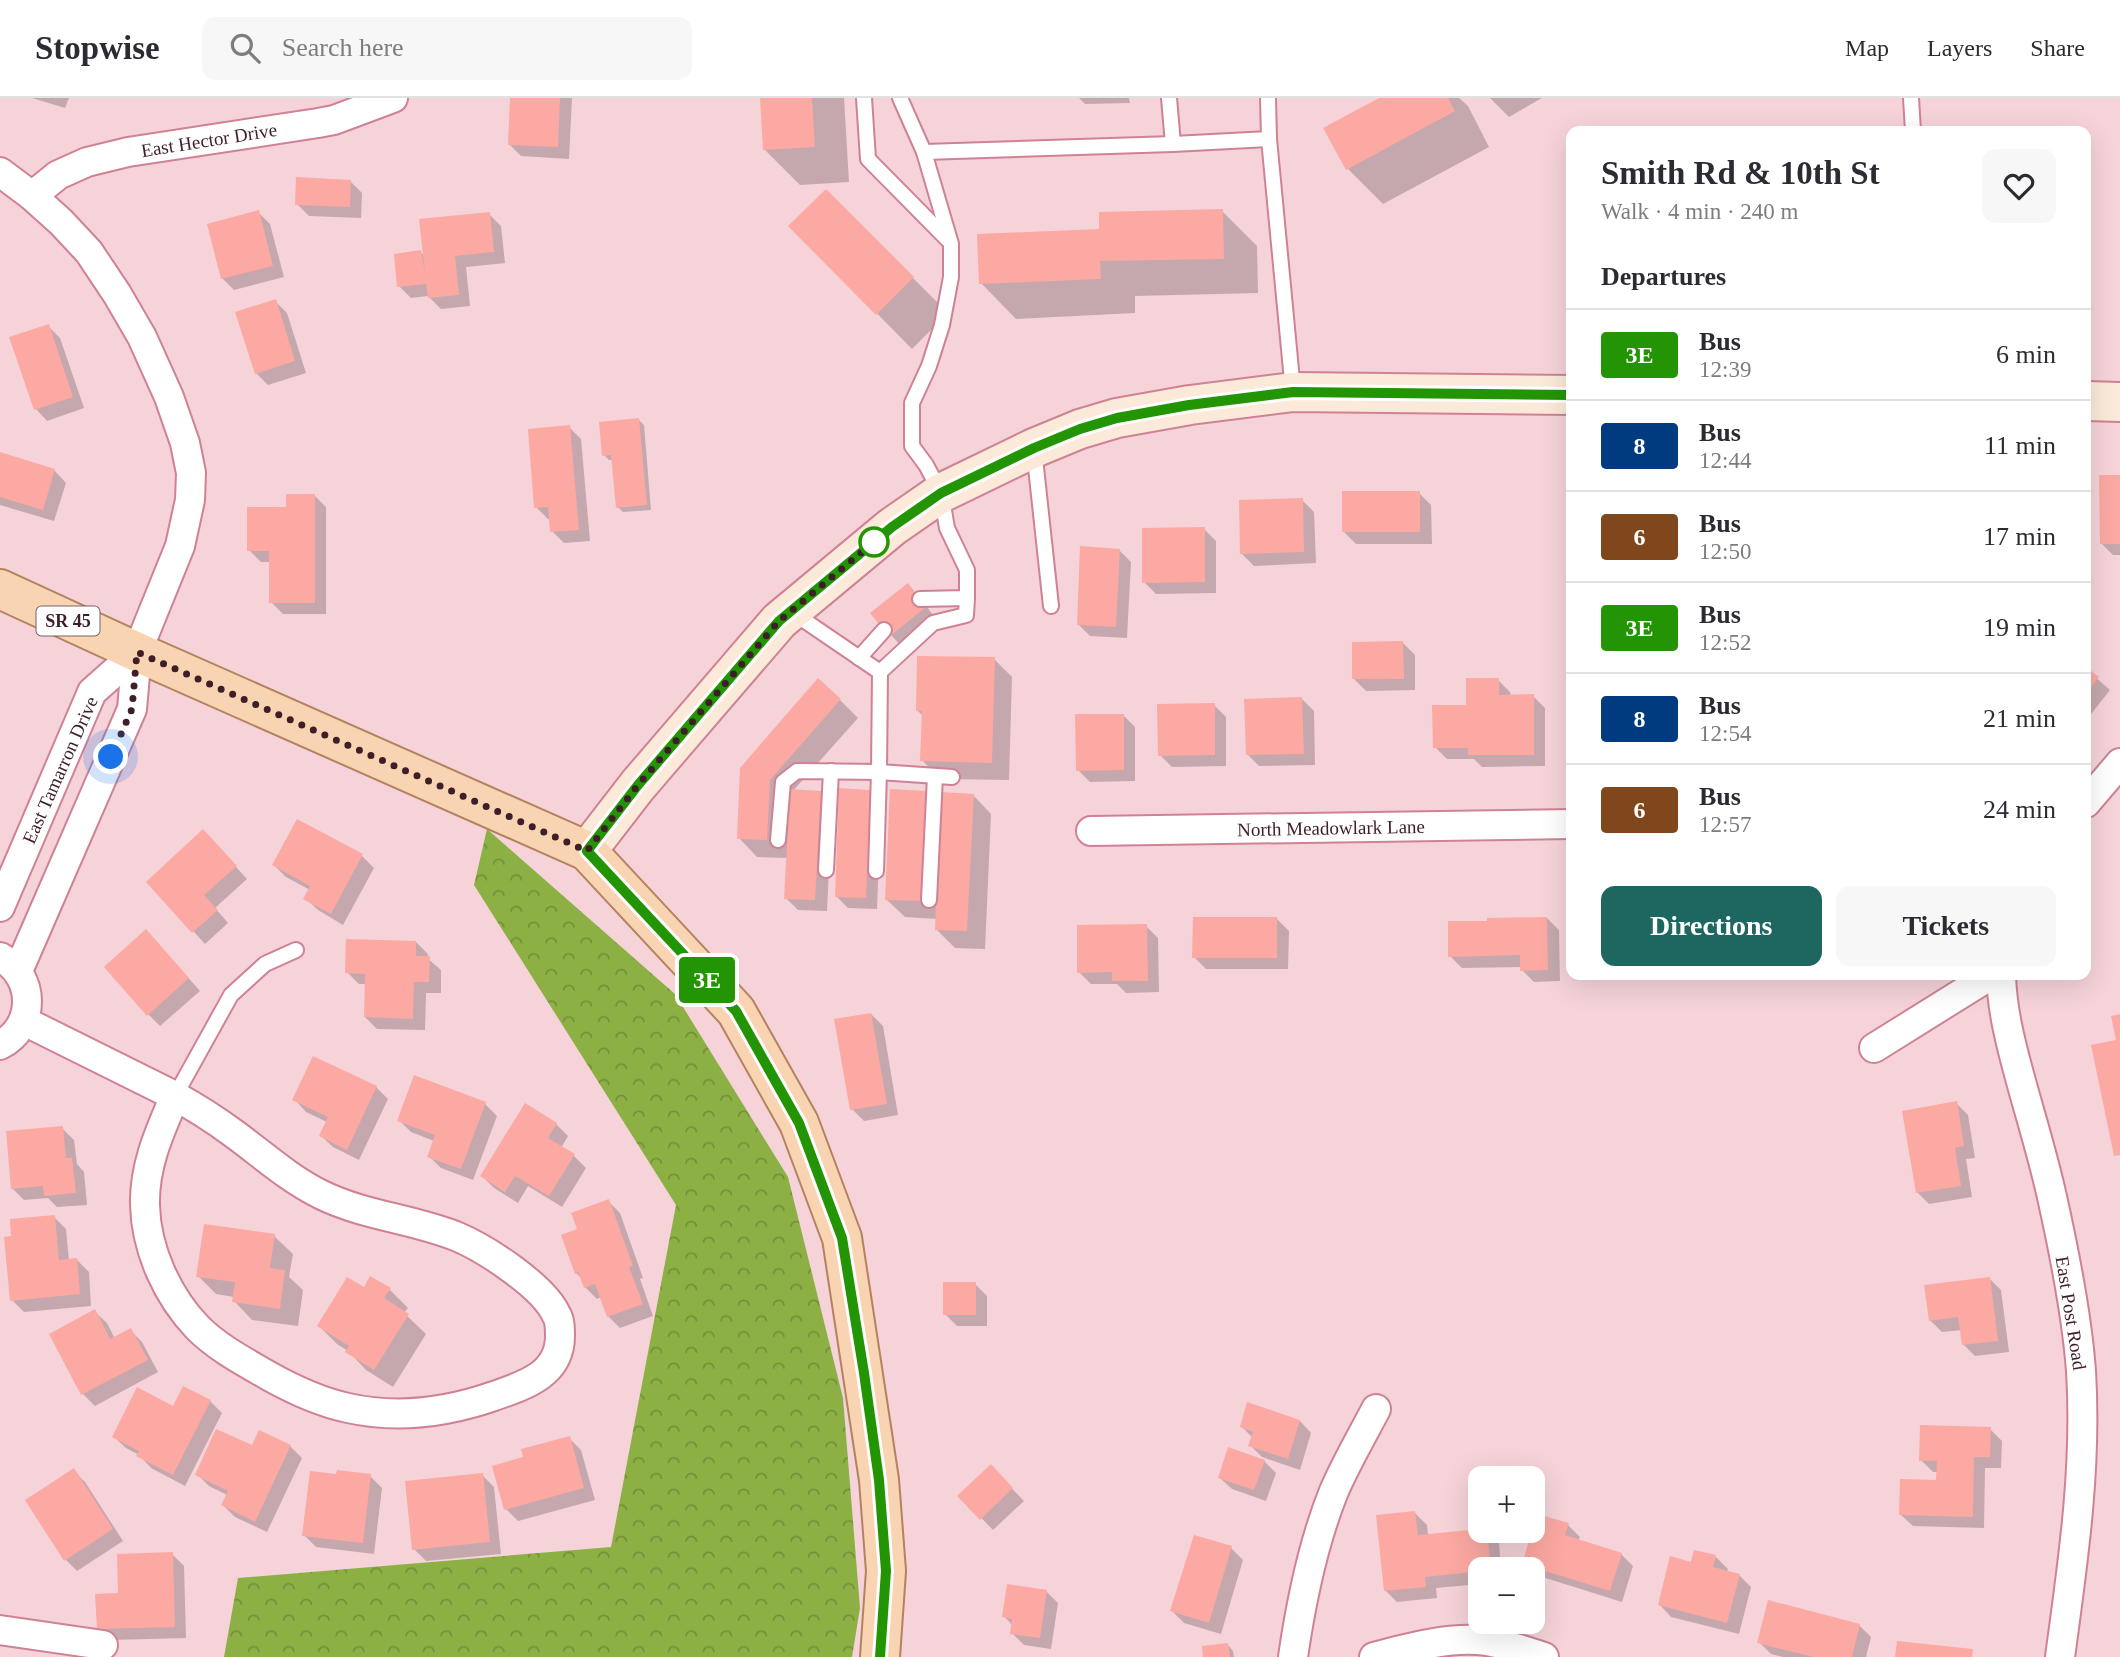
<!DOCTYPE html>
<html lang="en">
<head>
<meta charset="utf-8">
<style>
	:root { --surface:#fff; --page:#f7f7f7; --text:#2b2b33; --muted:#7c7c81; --line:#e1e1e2; --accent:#1d6760 }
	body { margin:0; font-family:"Times New Roman",serif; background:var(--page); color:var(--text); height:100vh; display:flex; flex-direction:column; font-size:26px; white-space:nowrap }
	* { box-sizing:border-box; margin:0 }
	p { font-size:23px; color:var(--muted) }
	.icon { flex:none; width:38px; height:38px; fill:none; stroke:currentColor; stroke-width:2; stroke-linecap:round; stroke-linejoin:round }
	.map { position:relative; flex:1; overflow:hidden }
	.details { position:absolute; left:1566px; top:28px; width:525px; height:854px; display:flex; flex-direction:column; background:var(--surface); border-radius:14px; box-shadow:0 7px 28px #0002 }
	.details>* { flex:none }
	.badge { padding:0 14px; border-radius:5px; font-size:24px; line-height:46px }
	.tools { position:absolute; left:1468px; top:1368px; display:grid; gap:14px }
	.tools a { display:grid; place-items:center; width:77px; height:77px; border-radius:14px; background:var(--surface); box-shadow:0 7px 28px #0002; font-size:35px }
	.you { position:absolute; width:35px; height:35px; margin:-18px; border:5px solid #fff; border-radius:50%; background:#1a73e8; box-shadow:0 0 0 10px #1a73e833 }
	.map>.badge { position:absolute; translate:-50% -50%; box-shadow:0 0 0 4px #fff }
	h2 { padding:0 35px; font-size:26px; line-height:63px }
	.round { display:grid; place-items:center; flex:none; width:74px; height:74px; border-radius:14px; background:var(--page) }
	.head { display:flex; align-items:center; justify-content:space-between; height:119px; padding:0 35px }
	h1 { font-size:33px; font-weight:800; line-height:52px }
	.cta { display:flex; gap:14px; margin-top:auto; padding:14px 35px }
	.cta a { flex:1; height:80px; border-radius:14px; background:var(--accent); color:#fff; font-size:28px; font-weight:800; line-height:80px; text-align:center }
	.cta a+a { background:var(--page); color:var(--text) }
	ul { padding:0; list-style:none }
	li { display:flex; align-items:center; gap:21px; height:91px; padding:0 35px; border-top:2px solid var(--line) }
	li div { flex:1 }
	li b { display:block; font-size:26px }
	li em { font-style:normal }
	li .badge { min-width:77px; font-weight:700; text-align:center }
	header { display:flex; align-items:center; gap:42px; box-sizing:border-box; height:98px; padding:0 35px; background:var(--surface); border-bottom:2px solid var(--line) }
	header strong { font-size:33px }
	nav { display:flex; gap:38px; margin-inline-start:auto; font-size:24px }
	.search { width:490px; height:63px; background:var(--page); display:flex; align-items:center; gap:18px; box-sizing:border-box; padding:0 24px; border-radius:14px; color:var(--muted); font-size:26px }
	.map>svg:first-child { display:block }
	.forest { fill:url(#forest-crowns) }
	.shadow { fill:#0003; fill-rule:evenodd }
	.building { fill:#fba9a2 }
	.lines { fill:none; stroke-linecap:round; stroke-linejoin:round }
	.service-casing { stroke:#cf8294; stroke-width:18 }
	.minor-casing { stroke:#cf8294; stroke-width:32 }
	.secondary-casing { stroke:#cf8294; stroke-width:42 }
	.primary-casing { stroke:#b48260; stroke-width:42 }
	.service { stroke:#fff; stroke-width:14 }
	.minor { stroke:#fff; stroke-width:28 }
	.secondary { stroke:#fbead9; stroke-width:38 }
	.primary { stroke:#f8d4b2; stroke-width:38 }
	.line-casing { stroke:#fff; stroke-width:16 }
	.line { stroke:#239504; stroke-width:10 }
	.walk { stroke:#3e1f27; stroke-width:7; stroke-dasharray:0 12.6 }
	.stop-dot { fill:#fff; stroke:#239504; stroke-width:3.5 }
	.labels { text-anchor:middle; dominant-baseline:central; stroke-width:5; stroke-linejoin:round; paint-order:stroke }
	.shield { fill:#fefefe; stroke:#786268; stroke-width:2 }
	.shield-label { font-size:18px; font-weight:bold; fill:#3e1f27 }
	.street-label { font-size:19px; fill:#3e1f27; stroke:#fefefe }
</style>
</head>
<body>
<header>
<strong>Stopwise</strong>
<div class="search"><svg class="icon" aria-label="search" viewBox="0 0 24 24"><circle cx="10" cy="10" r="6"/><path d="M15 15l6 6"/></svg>Search here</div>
<nav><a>Map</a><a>Layers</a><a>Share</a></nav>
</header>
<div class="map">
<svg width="2120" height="1559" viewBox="0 0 2120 1559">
	<defs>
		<pattern id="forest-crowns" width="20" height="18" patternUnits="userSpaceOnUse" patternTransform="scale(1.75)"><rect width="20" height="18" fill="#8db045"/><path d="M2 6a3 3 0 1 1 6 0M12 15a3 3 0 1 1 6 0" fill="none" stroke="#758f3a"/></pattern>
	</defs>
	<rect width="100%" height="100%" fill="#f5d3d9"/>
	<polygon class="forest" points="487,731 675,896 788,1079 843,1300 860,1510 852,1559 224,1559 238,1480 611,1449 676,1107 474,787"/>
	<g class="shadow">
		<polygon points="32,0 69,0 65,10"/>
		<polygon points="512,0 572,0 569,61 521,58 509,46"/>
		<polygon points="762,0 844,0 849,84 800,87 765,52"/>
		<polygon points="1079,0 1129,0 1130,5 1085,6"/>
		<polygon points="1383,0 1459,0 1468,8 1489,49 1383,106 1348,71"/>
		<polygon points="1490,0 1542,0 1509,19"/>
		<polygon points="350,83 362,95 361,120 309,118 297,106"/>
		<polygon points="826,93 948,215 912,251 791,128"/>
		<polygon points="1222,113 1257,148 1258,195 1135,198 1135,215 1016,221 981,185 1101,132"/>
		<polygon points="258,114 270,126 284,179 234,192 222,180"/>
		<polygon points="489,116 501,128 505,165 466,169 470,208 441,211 428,198 411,200 399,188 420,154 425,158"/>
		<polygon points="275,203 287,215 306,275 268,287 256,275"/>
		<polygon points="48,228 60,240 84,310 47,323 36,311"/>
		<polygon points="639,322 644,327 651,412 623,414 618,409 613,362 609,362 604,357"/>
		<polygon points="569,329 581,341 590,443 564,445 552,433 551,421 548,421 536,409"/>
		<polygon points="0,356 55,373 66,385 54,423 0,407"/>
		<polygon points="2120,379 2120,457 2113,457 2101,445"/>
		<polygon points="1419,395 1431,407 1432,446 1356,446 1344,434"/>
		<polygon points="314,397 326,409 326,516 283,516 271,504 271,464 261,464 249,452 288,410"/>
		<polygon points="1302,402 1314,414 1316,465 1254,468 1242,456"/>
		<polygon points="1204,431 1216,443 1216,495 1156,496 1144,484"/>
		<polygon points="1119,452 1131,464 1127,540 1090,538 1078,526"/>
		<polygon points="920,500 937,522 902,549 891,537"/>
		<polygon points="1403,545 1415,557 1415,592 1366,593 1354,581"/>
		<polygon points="994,561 1012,579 1009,682 940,681 922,662 923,618 917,612"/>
		<polygon points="2086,571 2110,592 2088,620 2086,619"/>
		<polygon points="1498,582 1510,594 1511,598 1533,598 1545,610 1545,668 1482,669 1474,661 1447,661 1435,649"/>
		<polygon points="1302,601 1314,613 1315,667 1259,668 1247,656"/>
		<path d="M840 602 858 620 793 693 820 695 832 707 827 813 798 812 786 800 788 760 757 759 739 740 741 670ZM791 696 790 724H786L787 700Z"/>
		<polygon points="1214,607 1226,619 1226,668 1172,669 1160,657"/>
		<polygon points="1123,617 1135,629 1135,683 1090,684 1078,672"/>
		<polygon points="869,693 881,705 877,811 848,810 836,798"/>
		<polygon points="973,697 991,716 985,851 955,850 936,831 937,821 905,819 886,801"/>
		<polygon points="214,745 247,781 215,810 228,825 205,846 148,784"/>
		<polygon points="362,758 374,770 343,827 318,812 306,801 310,792 286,779 274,767"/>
		<polygon points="1547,820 1559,832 1560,883 1534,884 1522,872 1522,869 1462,870 1450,858"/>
		<polygon points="1277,821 1289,833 1288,871 1206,871 1194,859"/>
		<polygon points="1146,828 1158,840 1159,894 1126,895 1117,886 1091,886 1079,874"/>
		<polygon points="416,844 428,856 427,860 441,872 441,895 426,895 425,932 377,931 365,919 366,886 359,886 347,874"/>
		<polygon points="158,846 200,893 160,928 148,916"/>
		<polygon points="871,916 883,928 898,1017 864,1023 852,1011"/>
		<polygon points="376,989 388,1001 359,1062 333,1049 321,1038 327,1024 306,1014 295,1002"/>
		<polygon points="1956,1005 1968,1017 1975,1060 1966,1061 1972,1099 1929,1106 1917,1094"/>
		<polygon points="485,1006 497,1018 473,1082 441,1070 429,1058 434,1043 411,1034 399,1022"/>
		<polygon points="556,1026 568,1038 561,1050 574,1058 586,1070 562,1109 528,1088 518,1105 494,1090 482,1078"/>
		<polygon points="62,1030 74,1042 77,1066 84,1074 87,1107 57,1109 48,1100 24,1102 12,1090"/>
		<polygon points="608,1103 620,1115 643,1180 640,1181 653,1218 620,1230 608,1218 601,1199 597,1201 585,1189 582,1181 576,1175 579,1132"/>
		<polygon points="54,1119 66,1131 69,1163 77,1162 89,1174 91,1208 24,1214 12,1202"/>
		<polygon points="274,1138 293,1156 289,1179 303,1192 298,1228 252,1222 234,1203 234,1199 216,1196 198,1178"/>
		<polygon points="1989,1180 2001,1192 2009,1254 1975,1258 1963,1246 1962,1232 1942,1234 1930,1222"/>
		<polygon points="975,1186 987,1198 987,1228 957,1228 945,1216"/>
		<polygon points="364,1192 390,1192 408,1210 404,1215 426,1236 393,1289 366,1272 348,1253 337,1246 319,1228"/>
		<polygon points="95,1214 107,1225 115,1241 130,1232 142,1244 158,1274 95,1308 83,1296"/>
		<polygon points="184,1290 210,1303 222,1315 185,1388 151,1370 139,1357 126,1350 114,1339 174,1310"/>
		<polygon points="1300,1323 1311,1335 1300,1372 1262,1359 1250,1347 1253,1340 1242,1329"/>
		<polygon points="1990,1331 2002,1343 2001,1370 1985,1370 1984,1430 1913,1428 1900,1416 1938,1384 1938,1374 1933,1374 1921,1362"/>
		<polygon points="569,1340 581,1352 595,1402 518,1423 506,1411 526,1361"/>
		<polygon points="290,1348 302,1360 267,1434 235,1419 223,1407 227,1397 209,1388 197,1376 253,1350"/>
		<polygon points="1264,1363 1276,1375 1266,1403 1232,1391 1220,1380"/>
		<polygon points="991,1369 1024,1403 993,1432 960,1398"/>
		<polygon points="73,1372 85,1384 123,1443 77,1473 65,1461"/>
		<polygon points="482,1377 494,1389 501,1456 426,1463 414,1451"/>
		<polygon points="370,1378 382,1390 374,1456 316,1449 304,1437"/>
		<polygon points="1415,1415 1427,1427 1428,1437 1480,1432 1488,1433 1499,1444 1501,1472 1480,1472 1480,1486 1436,1490 1437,1500 1397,1504 1385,1492"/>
		<polygon points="1568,1427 1580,1439 1578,1443 1621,1456 1633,1468 1622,1504 1536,1477 1533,1472 1530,1472 1524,1465"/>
		<polygon points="1231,1450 1243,1462 1221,1536 1184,1525 1172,1513"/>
		<polygon points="1695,1454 1716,1459 1728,1471 1727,1474 1739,1477 1751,1489 1739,1536 1671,1519 1660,1507 1692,1466"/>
		<polygon points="172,1456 184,1468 186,1540 110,1542 98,1530 120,1497"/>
		<polygon points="1046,1493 1058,1505 1051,1551 1024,1547 1012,1535 1013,1528 1004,1518"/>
		<polygon points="1859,1527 1871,1539 1866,1559 1783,1559 1771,1556 1759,1544"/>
		<polygon points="1228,1547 1233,1553 1234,1559 1205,1559"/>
	</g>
	<g class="building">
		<polygon points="510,0 560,0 558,49 508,47"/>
		<polygon points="760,0 812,0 815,49 763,52"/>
		<polygon points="1379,0 1448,0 1455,13 1346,72 1323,30"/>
		<polygon points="296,79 351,82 350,109 295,107"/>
		<polygon points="826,91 914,179 876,217 788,128"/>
		<polygon points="1223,111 1224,161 1100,163 1101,181 979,186 977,136 1099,131 1099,114"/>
		<polygon points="259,112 273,168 221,181 207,126"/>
		<polygon points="490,114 494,154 455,158 459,197 428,200 426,186 397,189 394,156 421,152 425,175 419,121"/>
		<polygon points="276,201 295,263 255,276 235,214"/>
		<polygon points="49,226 73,299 34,312 9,239"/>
		<polygon points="639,320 647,407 616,410 611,357 602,358 599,324"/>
		<polygon points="570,327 579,432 550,434 548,409 534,410 528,331"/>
		<polygon points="0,354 55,371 43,412 0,399"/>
		<polygon points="2099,377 2120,377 2120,446 2100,446"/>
		<rect x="1342" y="393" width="78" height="41"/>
		<polygon points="286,396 315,396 315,505 269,505 269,453 247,453 247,409 286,409"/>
		<polygon points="1303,400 1304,454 1240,456 1239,402"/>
		<polygon points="1205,429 1205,484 1142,485 1142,430"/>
		<polygon points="1080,448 1120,451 1116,529 1077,527"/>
		<polygon points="908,485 926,509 889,539 870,515"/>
		<polygon points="1403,543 1404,581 1352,581 1352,544"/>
		<polygon points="917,558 995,559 992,665 920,663 922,613 916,613"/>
		<polygon points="2086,569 2099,579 2086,596"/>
		<polygon points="818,580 841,601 770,682 767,742 737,741 740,670"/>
		<polygon points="1466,580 1499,580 1499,597 1534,596 1534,657 1468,657 1468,650 1433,650 1432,607 1466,607"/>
		<polygon points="1302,599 1304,656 1246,657 1244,601"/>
		<polygon points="1215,605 1215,657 1158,658 1157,606"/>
		<polygon points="1075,616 1124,616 1124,672 1076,673"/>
		<polygon points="839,690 870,692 866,800 835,799"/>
		<polygon points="790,691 821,693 815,802 784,801"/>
		<polygon points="890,691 928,693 923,803 885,802"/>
		<polygon points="940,694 974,696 967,833 935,832"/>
		<polygon points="297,721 363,756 331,816 303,801 310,788 272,767"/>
		<polygon points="203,731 237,768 204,797 218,812 192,835 146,784"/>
		<polygon points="1193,819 1277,819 1277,860 1192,860"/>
		<polygon points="1547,819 1548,872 1520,873 1520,857 1448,859 1448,823 1487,823 1487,820"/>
		<polygon points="1147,826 1148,883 1112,883 1112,874 1077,875 1077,827"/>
		<polygon points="146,831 189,880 147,918 104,869"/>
		<polygon points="346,841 416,843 416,858 430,858 429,884 414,884 413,921 364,919 365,876 345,875"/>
		<polygon points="871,915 887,1006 850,1012 834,921"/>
		<polygon points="2120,916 2120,1057 2114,1058 2091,947 2116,942 2111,918"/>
		<polygon points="313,958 377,988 347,1052 319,1038 328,1019 292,1002"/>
		<polygon points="414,977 486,1004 461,1071 427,1059 435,1037 397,1023"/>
		<polygon points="1957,1003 1964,1048 1955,1050 1961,1088 1916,1095 1902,1013"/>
		<polygon points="525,1005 557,1025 548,1040 575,1056 549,1098 515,1078 505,1094 480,1078"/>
		<polygon points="63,1028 66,1060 72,1060 76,1095 44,1098 43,1088 11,1091 6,1033"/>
		<polygon points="609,1101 633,1168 629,1169 643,1206 607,1219 595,1186 584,1190 578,1174 575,1176 561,1137 577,1131 571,1115"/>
		<polygon points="55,1117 59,1162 77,1160 80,1196 10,1203 4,1139 11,1138 10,1121"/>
		<polygon points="204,1126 275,1136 270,1170 285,1172 280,1211 232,1204 235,1184 196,1179"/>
		<polygon points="370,1178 391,1190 384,1200 409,1216 374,1272 345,1254 349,1248 317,1228 347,1179 364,1189"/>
		<polygon points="1990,1179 1998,1243 1962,1247 1958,1219 1929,1223 1924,1187"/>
		<rect x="943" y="1184" width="33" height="33"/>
		<polygon points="95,1211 110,1241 131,1230 148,1262 81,1297 49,1236"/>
		<polygon points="183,1288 211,1302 173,1377 136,1358 139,1353 112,1339 137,1289 173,1308"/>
		<polygon points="1247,1304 1300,1322 1288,1361 1248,1348 1253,1334 1240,1329"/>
		<polygon points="1920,1327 1991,1329 1990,1359 1974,1359 1973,1419 1899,1417 1900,1381 1936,1382 1937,1363 1919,1363"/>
		<polygon points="216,1331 252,1347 259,1332 291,1347 255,1424 221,1407 228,1393 195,1377"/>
		<polygon points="570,1338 584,1390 504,1412 492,1368 523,1359 521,1351"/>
		<polygon points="1228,1349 1265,1362 1254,1392 1218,1380"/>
		<polygon points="991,1366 1013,1390 980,1422 957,1398"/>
		<polygon points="74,1370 113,1431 64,1463 25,1402"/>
		<polygon points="337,1372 371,1376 363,1445 302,1438 310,1373 336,1376"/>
		<polygon points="483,1375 490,1444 412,1452 405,1383"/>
		<polygon points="1415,1413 1418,1437 1480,1431 1480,1433 1487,1433 1491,1472 1425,1479 1426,1489 1384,1493 1376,1417"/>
		<polygon points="1537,1416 1569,1425 1565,1437 1622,1455 1610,1493 1522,1466"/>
		<polygon points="1194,1437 1232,1448 1209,1525 1170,1513"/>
		<polygon points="1694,1452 1716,1457 1713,1469 1740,1476 1727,1525 1658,1507 1670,1458 1691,1464"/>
		<polygon points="173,1454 175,1529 97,1531 95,1496 118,1495 117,1456"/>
		<polygon points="1007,1486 1047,1492 1040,1540 1010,1536 1012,1521 1002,1519"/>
		<polygon points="1768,1502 1860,1526 1852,1559 1814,1559 1757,1545"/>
		<polygon points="1897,1543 1973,1551 1972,1559 1895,1559"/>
		<polygon points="1228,1545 1230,1559 1203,1559 1202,1548"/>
	</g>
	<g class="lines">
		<g class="service-casing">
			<g id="service">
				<polyline points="864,0 868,61 948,142"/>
				<polyline points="900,0 924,54 951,146 951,179 942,227 929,268 912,305 912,348 926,367 941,395 947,430 967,472 967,500 920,501"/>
				<polyline points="1169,0 1173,46"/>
				<polyline points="1268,0 1269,41 1293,293"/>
				<polyline points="1911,0 1913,33"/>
				<polyline points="924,54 1173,46 1269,41"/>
				<polyline points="1034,351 1051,508"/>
				<polyline points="792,514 880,574 879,674 952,679"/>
				<polyline points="859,560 884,532"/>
				<polyline points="880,574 933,525 966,517 967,500"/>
				<polyline points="778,742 783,684 797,673 879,674 876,773"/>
				<polyline points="826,772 831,673"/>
				<polyline points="929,802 935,678"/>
				<polyline points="175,998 231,897 265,866 296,852"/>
			</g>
		</g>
		<g class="minor-casing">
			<g id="minor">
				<polyline points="0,74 32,98 61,124 89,154 117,196 142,239 169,299 185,345 191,375 190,402 180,448 137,554 132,611 18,873"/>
				<polyline points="32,98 58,77 87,64 128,54 318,25 334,22 393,0"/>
				<polyline points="2086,705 2120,665"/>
				<polyline points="1091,733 1572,726"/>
				<polyline points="0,809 92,594 137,554"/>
				<path d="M0 859C36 878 36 929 0 947"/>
				<path d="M2001 877C2002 911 2010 943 2019 976 2030 1017 2043 1058 2052 1099 2064 1153 2077 1218 2081 1273 2087 1369 2073 1464 2060 1559"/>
				<polyline points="24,923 175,998"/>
				<polyline points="1874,950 1991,877"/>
				<path d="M175 998C195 1009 214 1021 233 1035 262 1056 289 1081 322 1097 365 1118 414 1121 458 1139 486 1151 543 1188 556 1216 560 1222 560 1230 560 1238 560 1276 526 1287 494 1298 448 1314 397 1321 348 1310 320 1304 294 1292 269 1278 245 1264 218 1250 198 1230 167 1198 146 1151 145 1107 144 1067 160 1033 175 998Z"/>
				<polyline points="0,1532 103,1547"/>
				<path d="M1293 1559C1301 1504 1313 1445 1334 1393 1346 1365 1362 1338 1376 1311"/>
				<path d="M1374 1559C1407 1550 1452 1538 1486 1543 1506 1546 1525 1553 1544 1559"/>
			</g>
		</g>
		<g class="secondary-casing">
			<g id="secondary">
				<polyline points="2086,303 2120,304"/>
				<polyline points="587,753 638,687 779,523 892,429 941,395 1034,350 1080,331 1117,320 1190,307 1293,294 1572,297"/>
			</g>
		</g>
		<g class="primary-casing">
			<polyline id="primary" points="0,491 137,554 587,753 736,913 799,1025 842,1140 879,1382 886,1473 880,1559"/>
		</g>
		<use href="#service" class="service"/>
		<use href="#minor" class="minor"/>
		<use href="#secondary" class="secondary"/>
		<use href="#primary" class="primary"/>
	</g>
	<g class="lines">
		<g class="line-casing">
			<polyline id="line" points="880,1559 886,1473 879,1382 864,1275 842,1140 799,1025 736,913 587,753 638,687 779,523 892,429 941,395 1034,350 1080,331 1117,320 1189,307 1293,294 1572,297"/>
		</g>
		<use href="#line" class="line"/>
		<polyline class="walk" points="111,659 132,611 137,554 587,753 638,687 779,523 874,444"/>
	</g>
	<circle class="stop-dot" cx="874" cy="444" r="14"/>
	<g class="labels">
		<rect class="shield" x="36.5" y="508.5" width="63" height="29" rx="5"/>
		<g class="shield-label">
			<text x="68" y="523">SR 45</text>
		</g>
		<g class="street-label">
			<text transform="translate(209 42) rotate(-9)">East Hector Drive</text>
			<text transform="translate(60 672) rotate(-66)">East Tamarron Drive</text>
			<text transform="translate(1331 730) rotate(-1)">North Meadowlark Lane</text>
			<text transform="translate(2071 1215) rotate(81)">East Post Road</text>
		</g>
	</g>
</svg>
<div class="tools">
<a>+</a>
<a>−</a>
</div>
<div class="you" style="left:111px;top:659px"></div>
<b class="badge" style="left:707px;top:882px;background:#239504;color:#fff">3E</b>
<section class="details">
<div class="head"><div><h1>Smith Rd &amp; 10th St</h1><p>Walk · 4 min · 240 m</p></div><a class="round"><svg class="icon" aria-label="heart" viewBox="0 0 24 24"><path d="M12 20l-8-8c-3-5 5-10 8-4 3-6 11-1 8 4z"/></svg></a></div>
<h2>Departures</h2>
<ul>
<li><span class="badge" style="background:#239504;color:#fff">3E</span><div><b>Bus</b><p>12:39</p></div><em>6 min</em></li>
<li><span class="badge" style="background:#003b80;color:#fff">8</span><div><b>Bus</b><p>12:44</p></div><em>11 min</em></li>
<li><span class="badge" style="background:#80471c;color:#fff">6</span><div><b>Bus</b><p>12:50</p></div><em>17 min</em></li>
<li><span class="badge" style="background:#239504;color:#fff">3E</span><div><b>Bus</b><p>12:52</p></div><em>19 min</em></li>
<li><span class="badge" style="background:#003b80;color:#fff">8</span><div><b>Bus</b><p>12:54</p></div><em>21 min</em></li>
<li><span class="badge" style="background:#80471c;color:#fff">6</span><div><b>Bus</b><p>12:57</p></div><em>24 min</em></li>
</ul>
<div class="cta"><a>Directions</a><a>Tickets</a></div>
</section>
</div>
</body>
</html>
